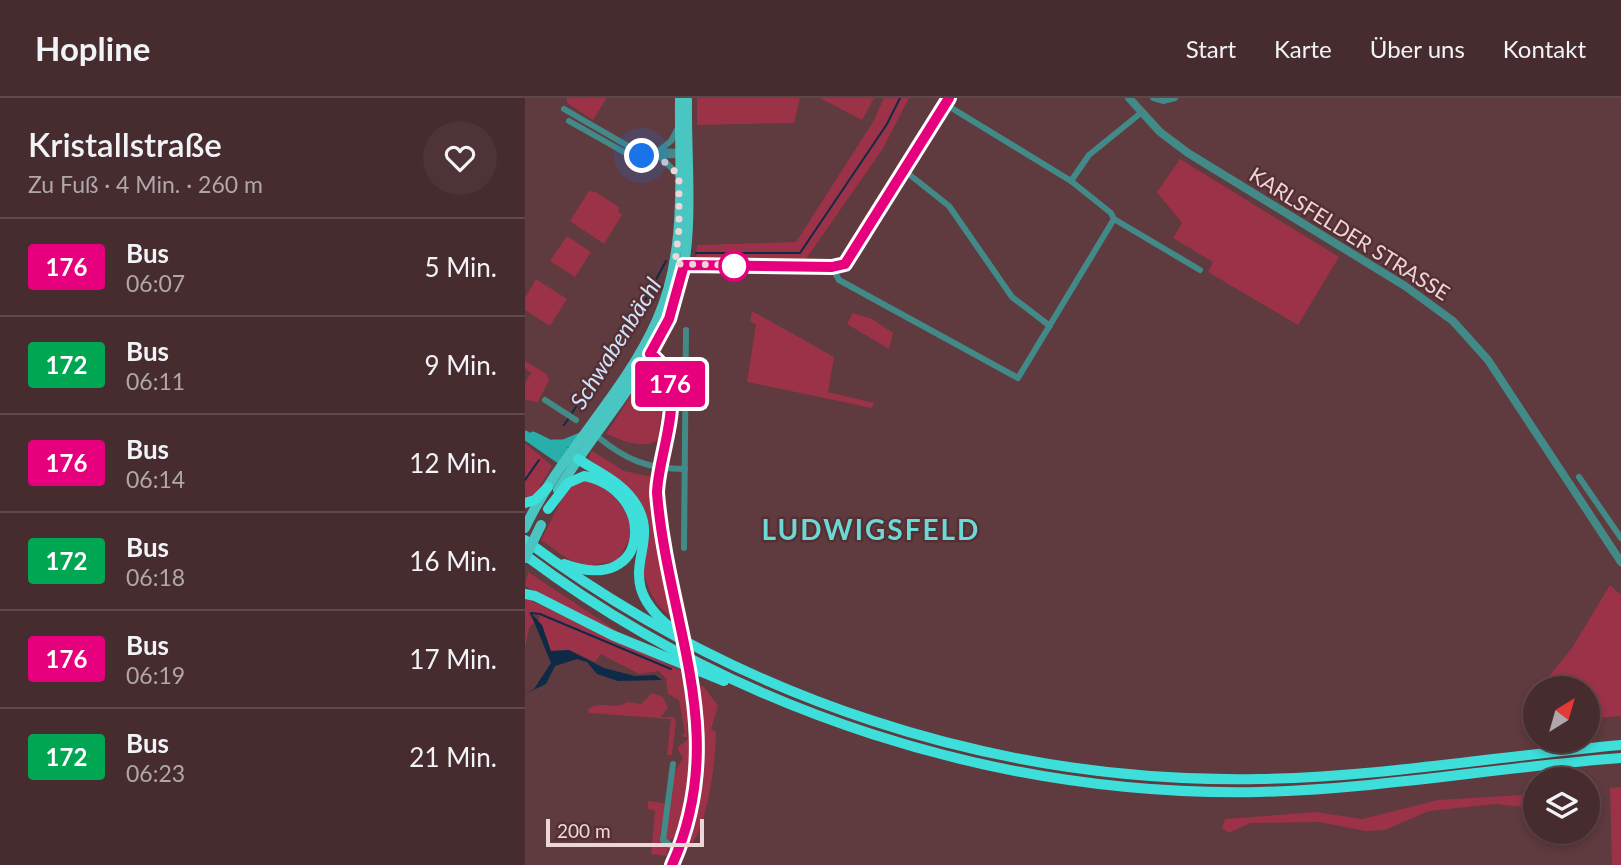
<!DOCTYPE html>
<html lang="de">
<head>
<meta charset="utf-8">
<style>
	:root { --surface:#472c2f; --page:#4e3437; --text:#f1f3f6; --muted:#b0a7aa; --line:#5f484b }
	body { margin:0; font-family:Lato,sans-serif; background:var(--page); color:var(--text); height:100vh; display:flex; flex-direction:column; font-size:26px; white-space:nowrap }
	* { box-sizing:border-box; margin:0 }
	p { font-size:23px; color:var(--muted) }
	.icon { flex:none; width:38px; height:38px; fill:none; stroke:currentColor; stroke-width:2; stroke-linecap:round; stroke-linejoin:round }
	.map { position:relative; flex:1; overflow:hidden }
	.side { display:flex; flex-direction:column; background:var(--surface); width:525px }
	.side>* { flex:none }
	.badge { padding:0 14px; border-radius:5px; font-size:24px; line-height:46px }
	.needle { width:46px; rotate:37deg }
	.tools { position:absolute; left:998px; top:578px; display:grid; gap:14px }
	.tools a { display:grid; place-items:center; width:77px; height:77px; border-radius:50%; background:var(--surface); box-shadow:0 4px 10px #0003,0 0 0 2px var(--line); font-size:35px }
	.scale { position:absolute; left:21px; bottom:18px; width:158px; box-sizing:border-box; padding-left:7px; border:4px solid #eed6d8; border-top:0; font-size:19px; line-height:24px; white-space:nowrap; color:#eed6d8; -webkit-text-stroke:5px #543034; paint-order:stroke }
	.you { position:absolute; width:35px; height:35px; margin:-18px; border:5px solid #fff; border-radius:50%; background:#1a73e8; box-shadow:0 0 0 10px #1a73e833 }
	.map>.badge { position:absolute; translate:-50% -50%; box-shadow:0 0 0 4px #fff }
	.round { display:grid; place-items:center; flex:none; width:74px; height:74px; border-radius:37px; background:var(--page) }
	.summary { display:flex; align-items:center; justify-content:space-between; height:119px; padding:0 28px }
	h1 { font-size:33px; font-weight:600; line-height:52px }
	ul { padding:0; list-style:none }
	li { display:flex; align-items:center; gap:21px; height:98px; padding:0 28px; border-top:2px solid var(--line) }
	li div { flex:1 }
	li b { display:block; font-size:26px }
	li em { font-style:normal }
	li .badge { min-width:77px; font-weight:700; text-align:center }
	header { display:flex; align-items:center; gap:42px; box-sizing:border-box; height:98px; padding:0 35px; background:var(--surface); border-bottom:2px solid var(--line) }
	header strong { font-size:33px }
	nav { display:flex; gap:38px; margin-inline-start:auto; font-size:24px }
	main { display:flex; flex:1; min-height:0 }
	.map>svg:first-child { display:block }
	.green { fill:#9b3247 }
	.water { fill:#0e2a47 }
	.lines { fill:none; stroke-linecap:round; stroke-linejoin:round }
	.stream { stroke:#0e2a47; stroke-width:2 }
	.minor { stroke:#428a87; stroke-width:6 }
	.tertiary { stroke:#428a87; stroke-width:8 }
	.secondary { stroke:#29afab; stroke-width:9 }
	.primary { stroke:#49c6c2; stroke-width:10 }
	.motorway { stroke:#3ededa; stroke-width:10 }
	.tertiary-bridge { stroke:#428a87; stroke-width:8 }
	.primary-bridge { stroke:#49c6c2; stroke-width:10 }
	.line-casing { stroke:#fff; stroke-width:16 }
	.line { stroke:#e6007e; stroke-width:10 }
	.walk { stroke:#eed6d8; stroke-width:7; stroke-dasharray:0 12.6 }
	.stop-dot { fill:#fff; stroke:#e6007e; stroke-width:3.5 }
	.labels { text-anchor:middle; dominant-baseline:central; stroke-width:5; stroke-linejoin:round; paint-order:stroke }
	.street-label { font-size:21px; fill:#eed6d8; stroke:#543034 }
	.water-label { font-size:23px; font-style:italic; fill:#cfe3fa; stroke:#543034 }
	.district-label { font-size:28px; font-weight:bold; letter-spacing:2px; fill:#6dd9d5; stroke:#543034 }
</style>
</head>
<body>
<header>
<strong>Hopline</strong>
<nav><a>Start</a><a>Karte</a><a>Über uns</a><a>Kontakt</a></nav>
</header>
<main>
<section class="side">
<div class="summary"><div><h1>Kristallstraße</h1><p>Zu Fuß · 4 Min. · 260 m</p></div><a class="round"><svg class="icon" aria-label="heart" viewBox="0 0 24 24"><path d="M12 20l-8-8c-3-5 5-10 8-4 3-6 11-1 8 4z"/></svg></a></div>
<ul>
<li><span class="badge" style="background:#e6007e;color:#fff">176</span><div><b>Bus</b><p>06:07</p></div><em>5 Min.</em></li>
<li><span class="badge" style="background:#00a651;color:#fff">172</span><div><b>Bus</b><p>06:11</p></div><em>9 Min.</em></li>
<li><span class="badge" style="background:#e6007e;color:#fff">176</span><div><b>Bus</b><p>06:14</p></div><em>12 Min.</em></li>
<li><span class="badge" style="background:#00a651;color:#fff">172</span><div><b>Bus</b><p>06:18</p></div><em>16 Min.</em></li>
<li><span class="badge" style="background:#e6007e;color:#fff">176</span><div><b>Bus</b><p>06:19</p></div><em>17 Min.</em></li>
<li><span class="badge" style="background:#00a651;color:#fff">172</span><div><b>Bus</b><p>06:23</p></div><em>21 Min.</em></li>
</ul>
</section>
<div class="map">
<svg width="1096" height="767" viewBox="0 0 1096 767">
	<rect width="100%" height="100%" fill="#5f3a3f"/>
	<g class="green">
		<polygon points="42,0 79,0 81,1 68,22 42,5"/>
		<polygon points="172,0 275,0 269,25 172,27"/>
		<polygon points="295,0 349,0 337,22"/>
		<polygon points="359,0 384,0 357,52 281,161 171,161 172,147 271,144 348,24"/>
		<polygon points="655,61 814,159 773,227 683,174 688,164 648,140 657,125 632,94"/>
		<polygon points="64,93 71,94 95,110 93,113 97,117 79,146 45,123"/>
		<polygon points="42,138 66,154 50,179 25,163"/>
		<polygon points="11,181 42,201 25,228 0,212 0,200"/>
		<polygon points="227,213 309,259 303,294 349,305 347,310 222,284 231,226 225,224"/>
		<polygon points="328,215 347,221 368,235 364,251 322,226"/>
		<polygon points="0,263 22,276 24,282 13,304 0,302 0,285 6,275 0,270"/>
		<path d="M121 274C152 294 131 318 134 341 119 353 96 342 81 336Z"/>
		<polygon points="0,345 27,368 10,397 0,400"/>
		<path d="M66 352 99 373 127 379V407L147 519C110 496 115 437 110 397L102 387 64 361Z"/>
		<path d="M54 383C84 383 102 410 108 435L93 462C51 473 51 466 16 442L42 391Z"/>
		<polygon points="3,474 92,533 90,536 0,488"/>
		<polygon points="1085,487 1096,497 1096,618 1062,621 1062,590 1014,590 1047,550"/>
		<polygon points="0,500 157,573 164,598 162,640 156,638 160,635 154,602 143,596 141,581 134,573 114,576 76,556 70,564 44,552 26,553 13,523 15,518 3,515 9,524 4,530 0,549"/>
		<path d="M173 586 179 589 193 608 186 631 191 634C191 661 182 737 161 752 163 738 172 721 175 705 183 664 179 627 173 586Z"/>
		<path d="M127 595 138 599 143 610 136 619H148L151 623 147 657H142L146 621 64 615 63 612C73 601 91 613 102 604L116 606Z"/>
		<path d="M165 622 168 625C169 667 166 702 153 742L146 741 144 745 140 742 149 675 158 660 152 650 163 641Z"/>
		<polygon points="1096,689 1096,767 1087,767 1085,690"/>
		<polygon points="997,697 1002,701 997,709 971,706 904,713 860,732 840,733 794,724 725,725 704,735 697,730 700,721 791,714 837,721 913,702"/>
		<polygon points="123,703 140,705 135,738 143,751 141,758 126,756 130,713 123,711"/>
	</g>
	<polygon class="water" points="5,514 17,527 26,553 44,552 79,570 110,578 130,577 137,582 93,583 72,576 62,564 52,561 30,568 21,586 0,596 9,591 26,565"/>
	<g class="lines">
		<g class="stream">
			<polyline points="171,155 275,155 362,26 375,0"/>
			<polyline points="47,315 118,206 141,163"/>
			<polyline points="39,327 44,320"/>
			<polyline points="0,382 14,362"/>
			<polyline points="6,515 15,516 146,571"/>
		</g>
		<g class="minor">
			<polyline points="628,0 638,3 650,0"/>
			<polyline points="420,6 546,83 586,115 589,121 675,172"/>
			<polyline points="39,11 110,52 156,54"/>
			<polyline points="44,23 106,58 156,57"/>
			<polyline points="136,51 146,43 153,30"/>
			<polyline points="135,59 154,77"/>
			<polyline points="380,73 424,108 487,199 525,228"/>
			<polyline points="546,83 564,57 617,14"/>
			<polyline points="307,169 314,182 493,280 589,121"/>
			<polyline points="20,302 51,322"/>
			<path d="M73 339C101 362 123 371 160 371"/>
			<polyline points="1054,379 1096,440"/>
			<polyline points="159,450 161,232"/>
			<polyline points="148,666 138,742 153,753"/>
		</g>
		<g class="tertiary">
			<polyline points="604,0 635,34 663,55 880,188 928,223 963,262 1096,464"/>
			<polyline points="153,166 301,169 320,166 424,0"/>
			<polyline points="119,256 137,267 148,295 133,370 133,395 152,509"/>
			<polyline points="119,261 141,280"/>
			<path d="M147 767C174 707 177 651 167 587"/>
		</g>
		<g class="secondary">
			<polyline points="0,337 39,364 46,365"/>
			<polyline points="8,338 49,358"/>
			<polyline points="28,346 39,346 56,339"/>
		</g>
		<g class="primary">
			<path d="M33 392C74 324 138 261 156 182 169 128 161 58 162 2"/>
			<path d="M0 430C35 355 99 297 132 222 163 153 154 74 155 0"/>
		</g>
		<g class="motorway">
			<path d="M53 361C74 375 99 385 112 408 137 451 83 479 146 530"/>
			<polyline points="0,405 10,402 23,389"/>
			<path d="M23 411 43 385 59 378C132 392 128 499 39 466"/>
			<path d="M0 442C212 600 469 686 734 681 855 679 975 658 1096 647"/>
			<path d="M0 457C209 614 473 699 734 694 855 691 975 669 1096 660"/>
			<polyline points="0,496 10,498 87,537 199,583"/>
		</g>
		<polyline class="tertiary-bridge" points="152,509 167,587"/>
		<polyline class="primary-bridge" points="0,460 16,427"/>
	</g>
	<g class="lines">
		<g class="line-casing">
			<path id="line" d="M147 767C206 636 143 527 132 395 133 352 168 285 125 256L144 221 159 167 307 169 320 166 424 0"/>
		</g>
		<use href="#line" class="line"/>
		<polyline class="walk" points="117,58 133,58 154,77 154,131 150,166 216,167 209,168"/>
	</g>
	<circle class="stop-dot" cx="209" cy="168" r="14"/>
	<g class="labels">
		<g class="street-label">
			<text transform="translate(825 135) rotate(32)">KARLSFELDER STRASSE</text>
		</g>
		<g class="water-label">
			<text transform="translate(90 245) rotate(-58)">Schwabenbächl</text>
		</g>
		<g class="district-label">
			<text x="346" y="431">LUDWIGSFELD</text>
		</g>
	</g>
</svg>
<div class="tools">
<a><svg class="needle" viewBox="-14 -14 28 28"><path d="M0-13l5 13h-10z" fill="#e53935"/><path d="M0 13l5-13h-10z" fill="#b0a7aa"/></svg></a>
<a><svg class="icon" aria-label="layers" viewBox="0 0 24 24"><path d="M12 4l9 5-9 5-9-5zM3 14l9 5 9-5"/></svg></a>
</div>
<div class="scale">200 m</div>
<div class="you" style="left:117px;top:58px"></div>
<b class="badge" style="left:145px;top:286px;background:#e6007e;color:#fff">176</b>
</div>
</main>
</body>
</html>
